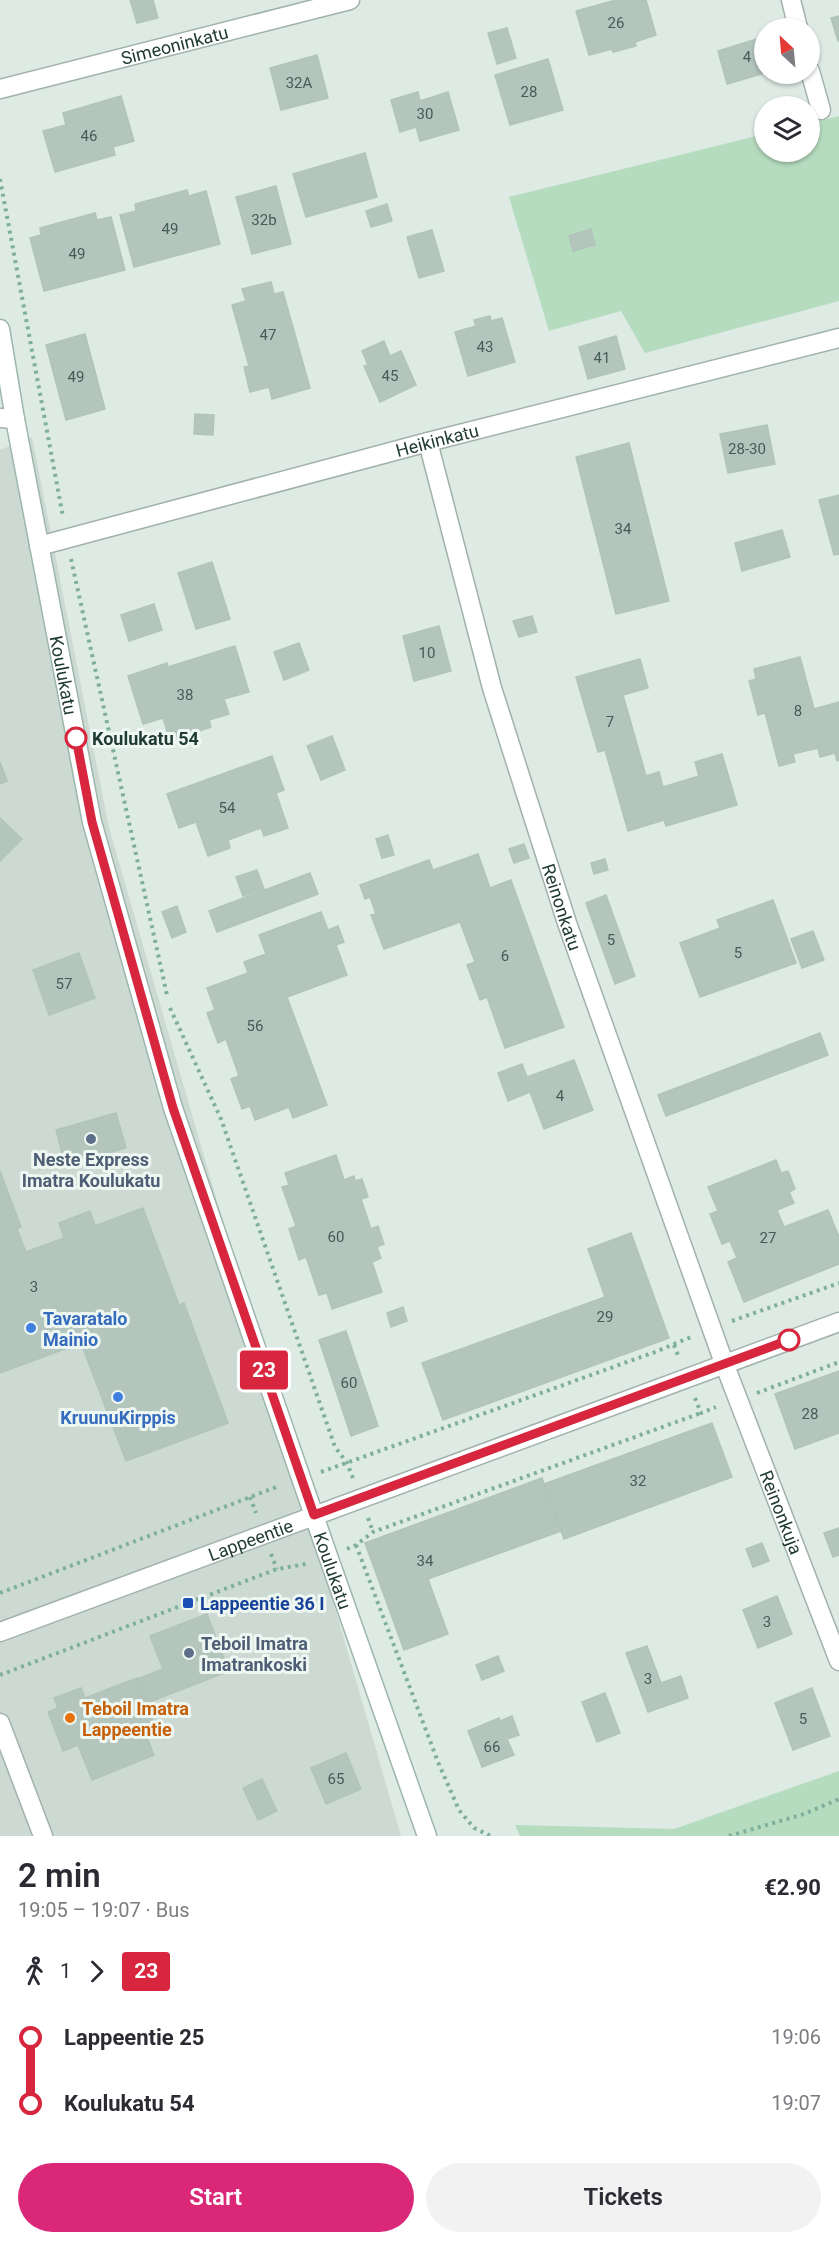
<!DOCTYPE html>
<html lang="en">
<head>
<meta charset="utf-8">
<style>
	:root { --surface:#fff; --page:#f2f2f3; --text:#2b2b33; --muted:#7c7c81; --accent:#db2777 }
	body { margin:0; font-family:Roboto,sans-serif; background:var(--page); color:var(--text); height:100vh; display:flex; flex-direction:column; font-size:22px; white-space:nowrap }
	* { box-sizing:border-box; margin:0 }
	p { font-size:20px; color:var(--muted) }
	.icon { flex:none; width:33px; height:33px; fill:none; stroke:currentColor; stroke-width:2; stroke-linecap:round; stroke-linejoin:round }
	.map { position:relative; height:1836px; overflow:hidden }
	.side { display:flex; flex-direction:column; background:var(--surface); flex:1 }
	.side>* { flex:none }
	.badge { padding:0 12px; border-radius:4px; font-size:21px; line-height:39px }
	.needle { width:39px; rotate:334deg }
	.tools { position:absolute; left:754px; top:18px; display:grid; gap:12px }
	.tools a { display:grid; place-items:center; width:66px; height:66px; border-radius:50%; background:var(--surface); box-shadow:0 2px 4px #0004; font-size:30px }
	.map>.badge { position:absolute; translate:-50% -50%; box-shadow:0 0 0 3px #fff }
	.legs { display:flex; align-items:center; gap:9px; height:66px; padding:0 18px; font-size:20px }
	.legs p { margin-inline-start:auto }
	.headline { display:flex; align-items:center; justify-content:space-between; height:102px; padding:0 18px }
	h1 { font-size:33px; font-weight:600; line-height:45px }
	.primary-button { display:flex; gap:12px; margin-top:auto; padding:12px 18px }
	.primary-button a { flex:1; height:69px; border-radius:36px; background:var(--accent); color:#fff; font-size:24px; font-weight:600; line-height:69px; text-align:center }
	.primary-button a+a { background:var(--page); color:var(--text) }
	ul { padding:0 18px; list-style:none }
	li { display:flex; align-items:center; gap:21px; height:66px; font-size:22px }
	li i { display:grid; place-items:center; width:9px; height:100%; margin:0 8px; background:currentColor }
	li i::after { content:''; width:15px; height:15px; margin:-8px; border:4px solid; border-radius:50%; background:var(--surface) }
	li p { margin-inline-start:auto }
	li:first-child i { background:linear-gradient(#0000 50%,currentColor 0) }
	li:last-child i { background:linear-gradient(currentColor 50%,#0000 0) }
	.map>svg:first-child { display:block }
	.built { fill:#ccdad3 }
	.green { fill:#b6dcbf }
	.building { fill:#b4c5bd; stroke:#b1c4bb; stroke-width:1.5 }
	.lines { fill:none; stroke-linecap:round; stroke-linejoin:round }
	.street-casing { stroke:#a1b2ab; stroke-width:21 }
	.secondary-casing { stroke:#9db6ac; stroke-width:21 }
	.path { stroke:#7eaf9d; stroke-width:4; stroke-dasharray:3 4.5; stroke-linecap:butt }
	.street { stroke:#fff; stroke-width:18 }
	.secondary { stroke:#fff; stroke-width:18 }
	.line-1-casing { stroke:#fff; stroke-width:14 }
	.line-1 { stroke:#d7263d; stroke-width:9 }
	.stop-1-dot { fill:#fff; stroke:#d7263d; stroke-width:3 }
	.service-dot { fill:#5c6f8a; stroke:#eff7f2; stroke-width:2 }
	.shop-dot { fill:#3f7fe0; stroke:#eff7f2; stroke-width:2 }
	.transit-dot { fill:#1a4fb4; stroke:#eff7f2; stroke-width:2 }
	.food-dot { fill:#e8710a; stroke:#eff7f2; stroke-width:2 }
	.labels { text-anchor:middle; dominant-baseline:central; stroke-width:6; stroke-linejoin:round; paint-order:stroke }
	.number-label { font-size:15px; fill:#445d55 }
	.street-label { font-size:18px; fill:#1f3a32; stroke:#eff7f2 }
	.stop-label { font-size:18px; font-weight:bold; fill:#1f3a32; stroke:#eff7f2; text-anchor:start }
	.service-label { font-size:18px; font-weight:bold; fill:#4e5e75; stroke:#eff7f2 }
	.shop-label { font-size:18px; font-weight:bold; fill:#366cbe; stroke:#eff7f2; text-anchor:start }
	.transit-label { font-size:18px; font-weight:bold; fill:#164399; stroke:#eff7f2; text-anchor:start }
	.food-label { font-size:18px; font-weight:bold; fill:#c56008; stroke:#eff7f2; text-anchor:start }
</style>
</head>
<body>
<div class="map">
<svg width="839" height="1836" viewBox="0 0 839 1836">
	<rect width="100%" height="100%" fill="#deeae4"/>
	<polygon class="built" points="32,437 109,828 401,1836 0,1836 0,450"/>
	<g class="green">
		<polygon points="839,116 839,301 645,353 621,311 549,331 509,197 765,134 765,152 810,152 810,123"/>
		<polygon points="839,1771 839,1836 520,1836 515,1825 674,1829"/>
	</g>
	<g class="building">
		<polygon points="130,0 153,0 158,18 137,23"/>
		<polygon points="616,0 646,0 656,35 635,42 636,46 613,52 612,49 589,55 576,11"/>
		<polygon points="839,16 839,41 838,41 831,18"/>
		<polygon points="507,28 516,58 497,64 488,33"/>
		<polygon points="760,38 765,56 765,73 727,84 718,51"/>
		<polygon points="317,55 328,98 281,110 270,68"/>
		<polygon points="548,59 563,110 510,125 495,75"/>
		<polygon points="418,92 420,101 448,92 459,130 420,141 416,127 400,132 391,100"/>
		<polygon points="121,96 134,141 113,147 115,155 55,172 43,131 66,125 63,113"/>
		<polygon points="365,153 377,197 306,217 293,174"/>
		<polygon points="276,186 291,244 252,254 236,197"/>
		<polygon points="187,190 189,196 206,191 220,244 134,267 120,215 136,211 135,204"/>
		<polygon points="387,204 392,221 371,227 366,211"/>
		<polygon points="95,213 97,220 111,217 125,270 44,291 30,238 41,235 40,228"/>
		<polygon points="591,229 595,245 573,251 569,236"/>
		<polygon points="432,230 444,271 419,278 407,237"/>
		<polygon points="271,282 274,294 283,292 310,388 272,399 269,387 250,392 244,367 249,366 232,305 246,301 242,289"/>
		<polygon points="490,316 491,321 502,318 515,362 468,376 455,332 476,326 474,320"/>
		<polygon points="85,334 105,409 66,420 46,345"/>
		<polygon points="616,336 625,369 588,379 579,347"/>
		<polygon points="384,341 390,356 401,351 416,385 380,402 364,366 368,365 362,351"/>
		<polygon points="195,414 214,415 213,435 194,434"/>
		<polygon points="767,425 775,464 728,473 720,434"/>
		<polygon points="629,443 669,601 616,614 576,457"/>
		<polygon points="839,495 839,554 834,555 819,500"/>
		<polygon points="782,530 790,557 742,571 735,543"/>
		<polygon points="212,562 230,619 196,629 178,573"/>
		<polygon points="154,604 162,630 129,641 121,615"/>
		<polygon points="532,616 537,632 519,637 513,621"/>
		<polygon points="439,626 451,671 414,681 403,636"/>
		<polygon points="299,643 309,670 284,680 274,652"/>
		<polygon points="235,646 249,692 224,699 229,714 209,720 211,727 170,741 163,718 143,724 128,676 167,663 168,667"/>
		<polygon points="800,657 814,709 839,702 839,760 837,761 835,753 820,757 818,748 793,754 795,762 779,766 765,713 758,715 749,681 756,679 754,669"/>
		<polygon points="640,659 648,688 623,695 646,776 659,772 663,787 699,776 695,762 722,754 737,805 666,826 664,820 628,831 605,750 598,752 576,677"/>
		<polygon points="332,736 345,770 321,780 307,746"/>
		<polygon points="272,756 284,790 276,793 288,828 264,836 261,828 228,840 230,848 208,856 196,822 179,828 167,794"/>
		<polygon points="0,762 7,781 0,784"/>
		<polygon points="0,818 22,839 0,861"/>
		<polygon points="388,835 394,855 382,858 376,839"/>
		<polygon points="524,844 529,858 514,863 509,849"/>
		<polygon points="478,854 490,888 511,880 564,1027 505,1048 487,997 480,1000 467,965 475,962 460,922 384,949 371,915 376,914 370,897 365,899 360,885 429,860 433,870"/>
		<polygon points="605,859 608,870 594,874 591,863"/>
		<polygon points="257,870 264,889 243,896 236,877"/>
		<polygon points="310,873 318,894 217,932 209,911"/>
		<polygon points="606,895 635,976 615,984 586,903"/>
		<polygon points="773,900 796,963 700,997 680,943 720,928 717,920"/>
		<polygon points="177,906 186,932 172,938 162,912"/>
		<polygon points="321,912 328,930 338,926 344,942 336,945 347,975 287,997 327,1105 293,1118 289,1107 255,1120 250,1106 242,1109 231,1079 239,1076 226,1039 218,1043 207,1013 215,1010 207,988 248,973 244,962 266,954 259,935"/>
		<polygon points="813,931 824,960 802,968 791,939"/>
		<polygon points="79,953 95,998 49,1015 33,970"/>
		<polygon points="820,1033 828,1055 666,1116 658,1095"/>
		<polygon points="574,1060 593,1110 544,1129 530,1092 508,1101 498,1073 522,1064 527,1077"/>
		<polygon points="116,1113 126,1148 65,1165 56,1130"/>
		<polygon points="336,1155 344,1180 354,1176 355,1181 362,1179 368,1197 361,1199 371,1229 378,1226 384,1244 377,1247 381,1258 372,1262 382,1292 332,1309 327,1293 319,1295 306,1257 299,1260 289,1229 296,1226 282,1187 289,1185 285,1173"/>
		<polygon points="776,1160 781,1173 788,1171 795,1189 789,1192 794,1203 777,1210 784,1227 828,1210 839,1237 839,1264 744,1302 728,1262 737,1258 730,1241 722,1244 710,1214 718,1211 708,1187"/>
		<polygon points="0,1171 21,1227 17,1229 26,1252 64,1238 59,1223 90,1211 95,1226 143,1208 179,1305 184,1303 228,1423 126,1461 81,1343 0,1373"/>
		<polygon points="631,1233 669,1338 443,1420 422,1363 605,1297 588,1249"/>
		<polygon points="403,1307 407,1321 391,1327 387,1313"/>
		<polygon points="346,1331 378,1426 351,1436 319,1340"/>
		<polygon points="839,1371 839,1433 795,1449 775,1394"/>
		<polygon points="712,1423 732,1477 564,1539 544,1484"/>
		<polygon points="542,1478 561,1531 428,1579 448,1634 404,1650 365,1543"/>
		<polygon points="839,1528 839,1555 833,1557 824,1533"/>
		<polygon points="762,1543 769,1561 753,1567 746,1549"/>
		<polygon points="777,1596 792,1634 758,1648 743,1610"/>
		<polygon points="207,1614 229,1671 147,1703 137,1679 163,1669 150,1636"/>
		<polygon points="647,1646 661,1683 681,1676 688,1698 648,1712 626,1653"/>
		<polygon points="498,1656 504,1671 482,1680 476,1665"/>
		<polygon points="137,1678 153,1721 142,1725 154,1755 92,1780 78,1745 63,1751 48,1712 58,1708 54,1698 81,1688 85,1698"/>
		<polygon points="812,1688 830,1736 793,1750 775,1703"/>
		<polygon points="605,1693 620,1733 597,1742 582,1702"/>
		<polygon points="512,1716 519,1735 507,1739 514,1755 482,1767 468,1731 499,1718 500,1721"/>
		<polygon points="346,1753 361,1789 326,1804 311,1768"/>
		<polygon points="262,1779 277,1811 258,1820 243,1788"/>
	</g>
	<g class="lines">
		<g class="street-casing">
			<g id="street">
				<polyline points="791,0 798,28"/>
				<polyline points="810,71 821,110"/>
				<path id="s1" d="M0 89 350 0"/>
				<polyline points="0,418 15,419"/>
				<path id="s2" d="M428 442 492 688 567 923 724 1363 839 1661"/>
				<path id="s3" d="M39 546 428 442 839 338"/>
				<path id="s4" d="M0 1632 839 1322"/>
				<polyline points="0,1723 43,1836"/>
			</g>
		</g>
		<g class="secondary-casing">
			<g id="secondary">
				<path id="s5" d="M0 329 15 419 92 822 173 1108 328 1556 427 1836"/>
			</g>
		</g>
		<g class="path">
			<polyline points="0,179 63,517"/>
			<polyline points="71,559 167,995"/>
			<polyline points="170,1008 221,1119 335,1447 347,1463 353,1478"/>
			<polyline points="732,1321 839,1283"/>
			<polyline points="674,1345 679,1358"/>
			<polyline points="757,1393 839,1362"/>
			<polyline points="695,1398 701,1413 716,1407"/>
			<polyline points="321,1472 655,1352 691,1337"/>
			<polyline points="250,1497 256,1513"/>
			<polyline points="368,1518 373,1532"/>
			<polyline points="356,1545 438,1762 459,1810 474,1828 491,1836"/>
			<polyline points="347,1549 356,1545 373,1532 701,1413"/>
			<polyline points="271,1554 277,1569"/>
			<polyline points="0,1593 279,1486"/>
			<polyline points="0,1675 277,1569 306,1564"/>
			<polyline points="729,1836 804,1814 839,1799"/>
		</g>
		<use href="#street" class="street"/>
		<use href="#secondary" class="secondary"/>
	</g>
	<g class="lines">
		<g class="line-1-casing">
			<polyline id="line-1" points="76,738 92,822 173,1108 314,1515 789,1340"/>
		</g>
		<use href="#line-1" class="line-1"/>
	</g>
	<g class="stop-1-dot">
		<circle cx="76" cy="738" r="10"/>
		<circle cx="789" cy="1340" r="10"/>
	</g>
	<g class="service-dot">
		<circle cx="91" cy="1139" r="6"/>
		<circle cx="189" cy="1653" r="6"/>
	</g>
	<g class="shop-dot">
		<circle cx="31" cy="1328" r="6"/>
		<circle cx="118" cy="1397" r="6"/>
	</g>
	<rect class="transit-dot" x="182" y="1597" width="12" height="12" rx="3"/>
	<circle class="food-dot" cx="70" cy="1718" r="6"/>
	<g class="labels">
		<g class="number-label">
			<text x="616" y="23">26</text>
			<text x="747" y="57">4</text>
			<text x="299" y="83">32A</text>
			<text x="529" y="92">28</text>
			<text x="425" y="114">30</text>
			<text x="89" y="136">46</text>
			<text x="264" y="220">32b</text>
			<text x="170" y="229">49</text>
			<text x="77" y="254">49</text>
			<text x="268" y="335">47</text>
			<text x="485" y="347">43</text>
			<text x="602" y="358">41</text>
			<text x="390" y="376">45</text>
			<text x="76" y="377">49</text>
			<text x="747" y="449">28-30</text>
			<text x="623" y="529">34</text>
			<text x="427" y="653">10</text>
			<text x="185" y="695">38</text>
			<text x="798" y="711">8</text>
			<text x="610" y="722">7</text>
			<text x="227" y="808">54</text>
			<text x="611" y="940">5</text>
			<text x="738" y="953">5</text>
			<text x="505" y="956">6</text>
			<text x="64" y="984">57</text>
			<text x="255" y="1026">56</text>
			<text x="560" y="1096">4</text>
			<text x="336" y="1237">60</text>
			<text x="768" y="1238">27</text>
			<text x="34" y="1287">3</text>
			<text x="605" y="1317">29</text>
			<text x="349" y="1383">60</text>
			<text x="810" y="1414">28</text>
			<text x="638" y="1481">32</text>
			<text x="425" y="1561">34</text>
			<text x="767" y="1622">3</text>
			<text x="648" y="1679">3</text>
			<text x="803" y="1719">5</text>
			<text x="492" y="1747">66</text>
			<text x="336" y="1779">65</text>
		</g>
		<g class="street-label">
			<text stroke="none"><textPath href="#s1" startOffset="180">Simeoninkatu</textPath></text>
			<text stroke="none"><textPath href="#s3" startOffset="412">Heikinkatu</textPath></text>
			<text stroke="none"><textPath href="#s5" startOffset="352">Koulukatu</textPath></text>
			<text stroke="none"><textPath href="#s2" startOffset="484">Reinonkatu</textPath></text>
			<text stroke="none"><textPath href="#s2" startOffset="1128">Reinonkuja</textPath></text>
			<text stroke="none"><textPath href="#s4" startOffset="267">Lappeentie</textPath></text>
			<text stroke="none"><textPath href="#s5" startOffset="1288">Koulukatu</textPath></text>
		</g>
		<g class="stop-label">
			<text x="92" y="738">Koulukatu 54</text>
		</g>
		<g class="service-label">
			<text x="91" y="1159">Neste Express<tspan x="91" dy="21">Imatra Koulukatu</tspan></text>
			<text x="201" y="1643" text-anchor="start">Teboil Imatra<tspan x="201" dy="21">Imatrankoski</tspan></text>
		</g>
		<g class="shop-label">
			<text x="43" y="1318">Tavaratalo<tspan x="43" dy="21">Mainio</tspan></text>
			<text x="118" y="1417" text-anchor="middle">KruunuKirppis</text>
		</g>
		<g class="transit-label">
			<text x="200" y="1603">Lappeentie 36 I</text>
		</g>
		<g class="food-label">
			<text x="82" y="1708">Teboil Imatra<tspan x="82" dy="21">Lappeentie</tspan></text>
		</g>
	</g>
</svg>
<div class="tools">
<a><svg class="needle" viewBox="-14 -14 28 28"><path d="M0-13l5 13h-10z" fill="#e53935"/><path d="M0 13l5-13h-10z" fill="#7c7c81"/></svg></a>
<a><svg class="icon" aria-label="layers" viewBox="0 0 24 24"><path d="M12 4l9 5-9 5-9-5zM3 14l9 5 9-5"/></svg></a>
</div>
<b class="badge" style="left:264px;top:1370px;background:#d7263d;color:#fff">23</b>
</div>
<section class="side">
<div class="headline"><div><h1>2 min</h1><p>19:05 – 19:07 · Bus</p></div><b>€2.90</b></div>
<div class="legs"><svg class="icon" aria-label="walk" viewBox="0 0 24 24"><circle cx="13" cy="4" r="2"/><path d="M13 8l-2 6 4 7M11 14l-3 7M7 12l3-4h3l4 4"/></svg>1<svg class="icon" aria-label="forward" viewBox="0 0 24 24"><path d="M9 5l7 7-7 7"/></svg><b class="badge" style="background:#d7263d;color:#fff">23</b></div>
<ul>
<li><i style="color:#d7263d"></i><b>Lappeentie 25</b><p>19:06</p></li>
<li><i style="color:#d7263d"></i><b>Koulukatu 54</b><p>19:07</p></li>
</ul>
<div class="primary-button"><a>Start</a><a>Tickets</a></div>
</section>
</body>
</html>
